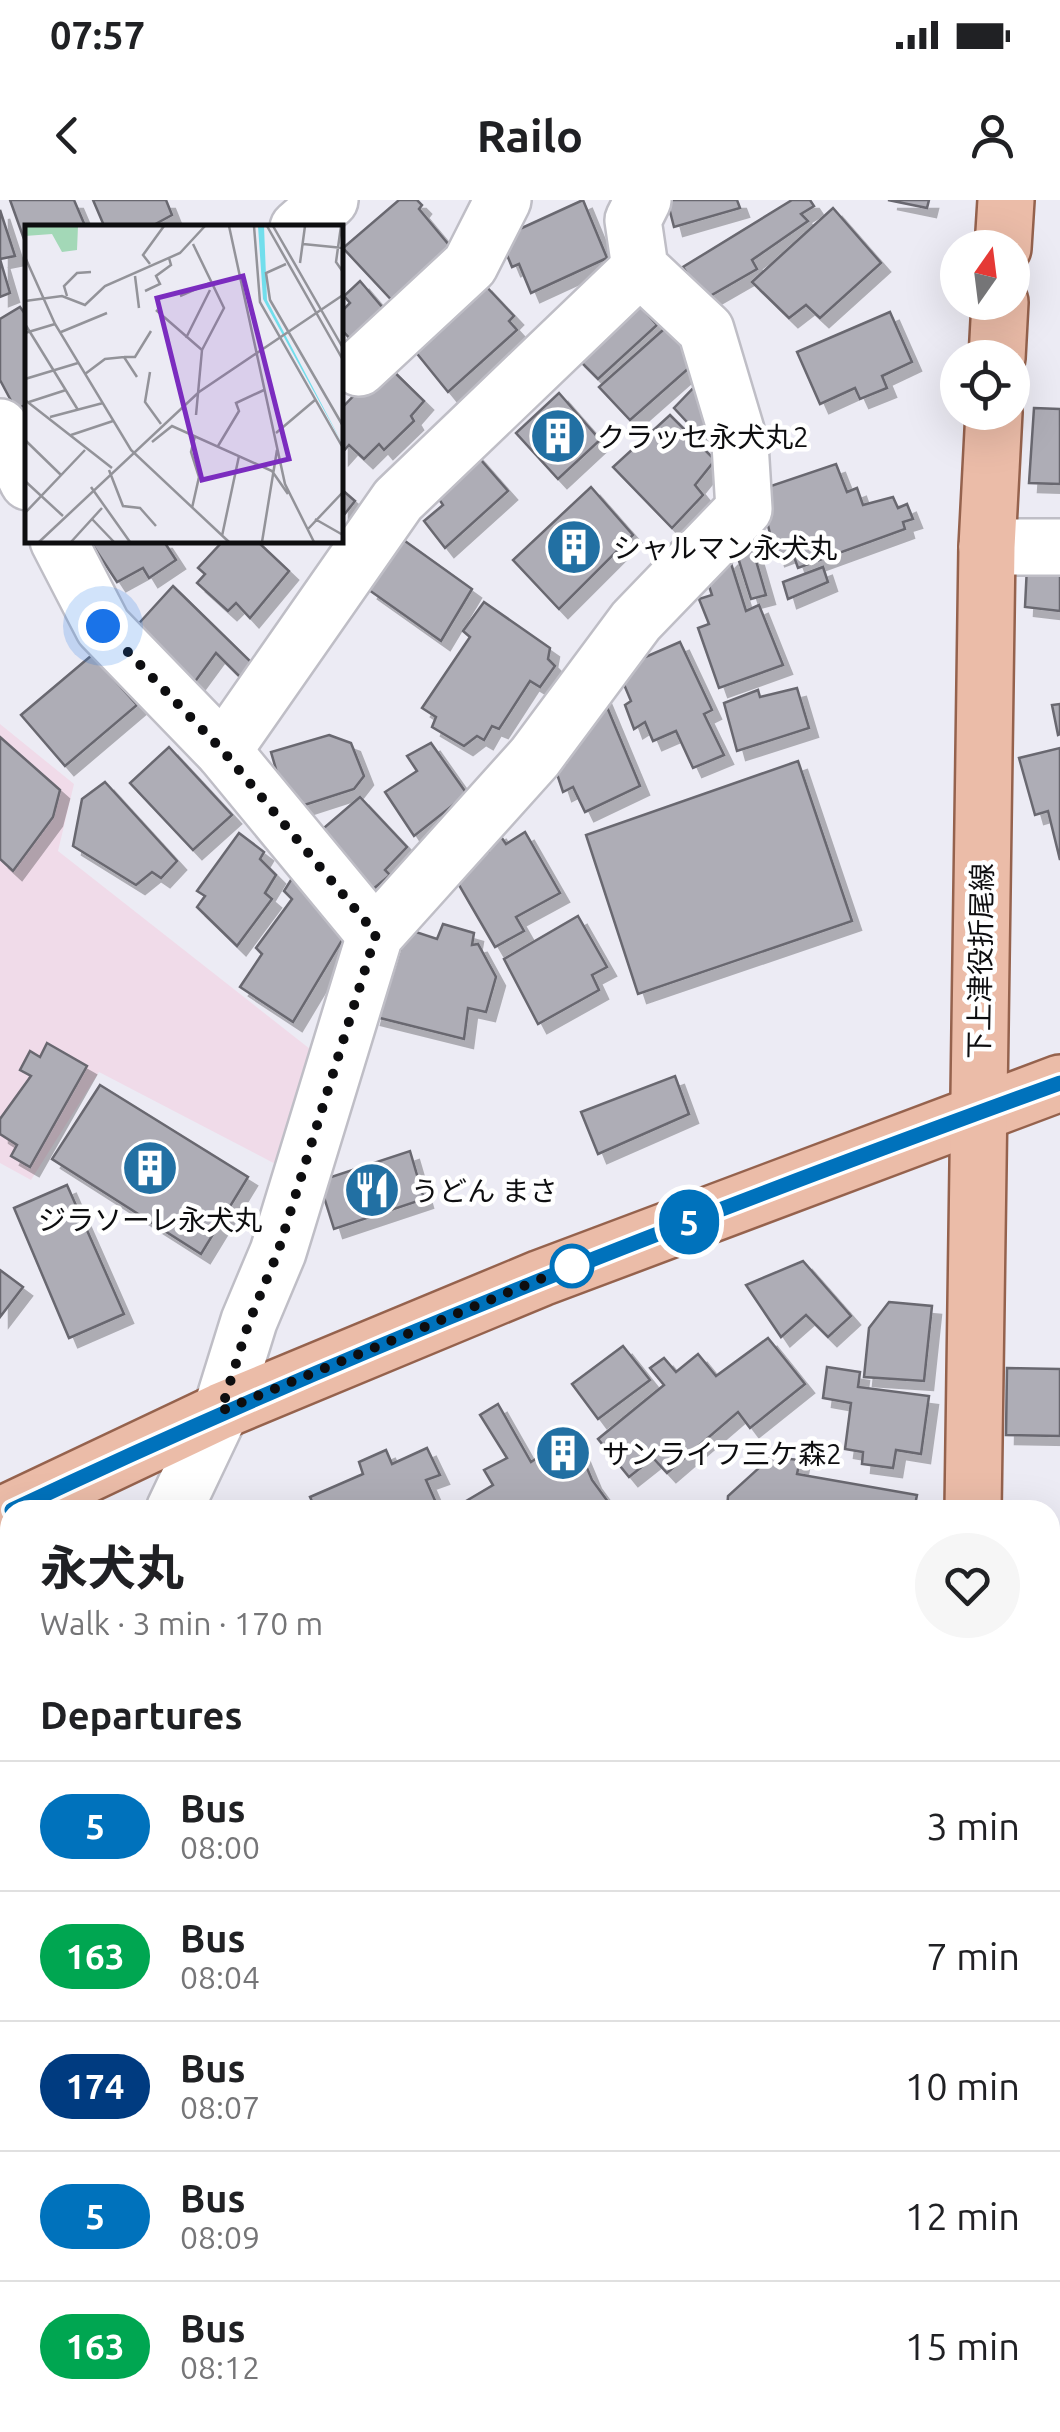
<!DOCTYPE html>
<html lang="en">
<head>
<meta charset="utf-8">
<style>
	:root { --surface:#fff; --page:#f6f6f6; --text:#202124; --muted:#757577; --line:#e0e0e0 }
	body { margin:0; font-family:Ubuntu,"Noto Sans JP",sans-serif; background:var(--page); color:var(--text); height:100vh; display:flex; flex-direction:column; font-size:38px; white-space:nowrap }
	* { box-sizing:border-box; margin:0 }
	p { font-size:32px; color:var(--muted) }
	.icon { flex:none; width:55px; height:55px; fill:none; stroke:currentColor; stroke-width:2; stroke-linecap:round; stroke-linejoin:round }
	.map { position:relative; flex:1; overflow:hidden }
	.details { position:absolute; left:0px; top:1300px; width:1060px; height:932px; display:flex; flex-direction:column; background:var(--surface); border-radius:30px 30px 0 0; box-shadow:0 10px 40px #0002 }
	.details>* { flex:none }
	.badge { padding:0 20px; border-radius:32px; font-size:35px; line-height:65px }
	.needle { width:65px; rotate:14deg }
	.buttons { position:absolute; left:940px; top:30px; display:grid; gap:20px }
	.buttons a { display:grid; place-items:center; width:90px; height:90px; border-radius:50%; background:var(--surface); box-shadow:0 10px 40px #0002; font-size:50px }
	.you { position:absolute; width:50px; height:50px; margin:-25px; border:8px solid #fff; border-radius:50%; background:#1a73e8; box-shadow:0 0 0 15px #1a73e833 }
	.map>.badge { position:absolute; translate:-50% -50%; box-shadow:0 0 0 5px #fff }
	h2 { padding:0 40px; font-size:38px; line-height:90px }
	.round { display:grid; place-items:center; flex:none; width:105px; height:105px; border-radius:52px; background:var(--page) }
	.summary { display:flex; align-items:center; justify-content:space-between; height:170px; padding:0 40px }
	h1 { font-size:48px; font-weight:700; line-height:75px }
	ul { padding:0; list-style:none }
	li { display:flex; align-items:center; gap:30px; height:130px; padding:0 40px; border-top:2px solid var(--line) }
	li div { flex:1 }
	li b { display:block; font-size:38px }
	li em { font-style:normal }
	li .badge { min-width:110px; font-weight:700; text-align:center }
	.status { display:flex; justify-content:space-between; align-items:center; height:70px; padding:0 50px; background:var(--surface); direction:ltr }
	.status svg { height:28px; fill:currentColor }
	header { display:flex; justify-content:space-between; align-items:center; height:130px; padding:0 40px; background:var(--surface); font-size:45px; font-weight:700 }
	.map>svg:first-child { display:block }
	.education { fill:#f0dbe9 }
	.building { fill:#aeadb6; stroke:#696870; stroke-width:2.5; filter:url(#shadow) }
	.lines { fill:none; stroke-linecap:round; stroke-linejoin:round }
	.minor-casing { stroke:#bfbec6; stroke-width:60 }
	.major-casing { stroke:#95624d; stroke-width:60 }
	.minor { stroke:#fff; stroke-width:55 }
	.major { stroke:#ebbca8; stroke-width:55 }
	.line-casing { stroke:#fff; stroke-width:22 }
	.line { stroke:#0072bc; stroke-width:15 }
	.walk { stroke:#0e0e10; stroke-width:10; stroke-dasharray:0 18 }
	.stop-dot { fill:#fff; stroke:#0072bc; stroke-width:5 }
	.labels { text-anchor:middle; dominant-baseline:central; stroke-width:9; stroke-linejoin:round; paint-order:stroke }
	.poi-label { font-size:28px; fill:#0e0e10; stroke:#fff; text-anchor:start }
	.street-label { font-size:28px; fill:#0e0e10; stroke:#fff }
	.inset-road { fill:none; stroke:#939399; stroke-width:2.5 }
	.view { fill:#7b2cbf; fill-opacity:0.15; stroke:#7b2cbf; stroke-width:5 }
	.inset-edge { fill:none; stroke:#0e0e10; stroke-width:5 }
</style>
</head>
<body>
<div class="status"><b>07:57</b><svg viewBox="0 0 49 12"><path d="M0 12V9h3v3zM5 12V6h3v6zM10 12V3h3v9zM15 12V0h3v12zM26 1h20v11H26zM47 4h2v5h-2z"/></svg></div>
<header><svg class="icon" aria-label="back" viewBox="0 0 24 24"><path d="M15 5l-7 7 7 7"/></svg>Railo<svg class="icon" aria-label="person" viewBox="0 0 24 24"><circle cx="12" cy="8" r="4"/><path d="M4 21q1-7 8-7t8 7"/></svg></header>
<div class="map">
<svg width="1060" height="2232" viewBox="0 0 1060 2232">
	<defs>
		<filter id="shadow"><feDropShadow dx="9" dy="9" stdDeviation="0" flood-color="#0004"/></filter>
	</defs>
	<rect width="100%" height="100%" fill="#ecebf4"/>
	<polygon class="education" points="0,524 74,584 58,651 324,860 287,970 99,872 31,980 0,963"/>
	<g class="building">
		<polygon points="10,0 74,0 86,28 28,28 24,39"/>
		<polygon points="93,0 166,0 172,15 148,28 105,28"/>
		<polygon points="399,0 417,0 422,5 419,9 454,51 398,107 343,48"/>
		<polygon points="583,0 607,58 531,93 519,64 512,67 500,38"/>
		<polygon points="667,0 737,0 740,8 674,27"/>
		<polygon points="792,0 810,0 814,6 801,14 808,21 752,60 757,69 703,100 683,67"/>
		<polygon points="888,0 929,0 927,8"/>
		<polygon points="833,8 881,63 820,118 806,105 789,118 752,82"/>
		<polygon points="0,10 15,56 0,59 10,93 0,97"/>
		<polygon points="360,81 388,114 355,144 340,128 340,113 350,103 344,96"/>
		<polygon points="483,83 514,116 509,121 517,130 448,192 410,145"/>
		<polygon points="635,100 657,125 598,179 577,158"/>
		<polygon points="20,107 28,118 28,203 16,210 0,180 0,119"/>
		<polygon points="890,112 912,162 882,176 887,188 860,199 855,188 820,204 797,152"/>
		<polygon points="672,122 698,160 630,220 599,187"/>
		<polygon points="385,163 424,201 411,216 414,221 384,250 379,244 364,259 349,245 340,255 340,210"/>
		<polygon points="702,179 713,221 699,235 674,208"/>
		<polygon points="559,193 600,240 558,279 516,233"/>
		<polygon points="1034,208 1060,209 1060,284 1029,283"/>
		<polygon points="670,215 715,260 695,285 703,295 672,328 613,267"/>
		<polygon points="474,252 508,291 445,348 424,321 443,305 432,289"/>
		<polygon points="836,264 847,292 857,288 863,305 893,297 898,308 907,304 913,319 903,322 905,329 798,368 792,351 776,357 759,290"/>
		<polygon points="591,287 633,335 559,409 513,360"/>
		<polygon points="340,288 355,301 340,320"/>
		<polygon points="391,331 472,389 441,441 369,390 384,367"/>
		<polygon points="99,340 163,340 176,360 149,378 143,368 117,382 92,344"/>
		<polygon points="224,340 256,340 289,371 250,418 236,403 228,411 197,383 205,374 198,368"/>
		<polygon points="750,340 766,395 751,399 734,345"/>
		<polygon points="729,357 746,411 759,405 783,465 719,488 698,428 709,424 699,399 712,395 707,380"/>
		<polygon points="1027,366 1060,369 1060,411 1025,407"/>
		<polygon points="823,367 828,382 788,399 783,382"/>
		<polygon points="173,386 257,468 245,482 216,453 194,483 131,432"/>
		<polygon points="484,402 550,448 548,459 555,466 540,487 530,481 499,529 492,526 484,540 477,536 464,546 432,527 436,517 422,508 470,437 463,431"/>
		<polygon points="680,442 712,510 704,514 724,555 693,568 676,531 653,541 645,522 634,529 625,505 631,501 620,475 629,464"/>
		<polygon points="92,455 137,505 65,566 21,515"/>
		<polygon points="797,488 809,528 737,551 724,503 758,490 760,497"/>
		<polygon points="602,495 640,586 585,612 573,587 563,592 555,568 565,564 561,555"/>
		<polygon points="1060,504 1060,534 1058,535 1052,505"/>
		<polygon points="329,535 351,543 364,576 354,589 295,608 282,590 271,552"/>
		<polygon points="0,537 60,590 53,617 13,671 0,659"/>
		<polygon points="431,543 467,594 414,636 385,592 417,571 407,556"/>
		<polygon points="169,547 232,615 193,650 130,583"/>
		<polygon points="1060,548 1060,660 1048,611 1035,615 1019,558"/>
		<polygon points="798,561 852,721 638,794 586,635"/>
		<polygon points="105,582 177,661 161,678 152,672 136,685 73,646 82,599"/>
		<polygon points="360,597 407,647 385,670 390,675 372,690 318,633"/>
		<polygon points="497,631 506,644 525,632 560,693 516,717 524,731 495,747 452,673 488,652 482,641"/>
		<polygon points="239,633 264,652 260,659 276,675 265,693 272,699 237,746 197,707 205,696 197,691"/>
		<polygon points="296,672 347,732 293,822 240,787 262,754 256,748 292,699 284,691"/>
		<polygon points="578,716 607,767 592,775 599,790 538,824 504,759"/>
		<polygon points="443,724 474,733 472,745 478,744 496,777 486,812 468,808 464,839 372,816 382,776 391,779 407,729 437,739"/>
		<polygon points="47,843 87,866 30,967 11,956 17,945 0,934 0,919 31,876 20,870 30,851 40,857"/>
		<polygon points="675,876 689,914 598,954 581,912"/>
		<polygon points="100,885 248,977 201,1054 52,959"/>
		<polygon points="410,951 424,999 334,1029 319,981"/>
		<polygon points="67,985 124,1114 69,1138 14,1008"/>
		<polygon points="803,1061 851,1116 828,1137 806,1115 781,1137 746,1085"/>
		<polygon points="0,1070 23,1087 0,1117"/>
		<polygon points="889,1102 932,1106 924,1181 864,1177 869,1128"/>
		<polygon points="768,1138 805,1184 750,1228 738,1212 667,1273 653,1258 629,1277 598,1239 664,1185 650,1168 664,1158 676,1172 698,1154 716,1176"/>
		<polygon points="623,1146 650,1180 598,1219 572,1184"/>
		<polygon points="827,1167 860,1172 858,1187 929,1196 921,1254 896,1250 893,1268 862,1264 863,1252 845,1249 851,1203 823,1198"/>
		<polygon points="1007,1168 1060,1169 1060,1236 1006,1235"/>
		<polygon points="498,1204 531,1262 561,1242 579,1249 592,1280 614,1310 451,1310 493,1285 484,1270 507,1258 480,1215"/>
		<polygon points="427,1248 440,1275 426,1280 437,1305 425,1310 316,1310 310,1297 363,1274 359,1262 386,1250 392,1264"/>
		<polygon points="771,1257 800,1260 797,1274 917,1295 914,1310 727,1310 728,1296"/>
		<polygon points="1050,1351 1060,1354 1060,1491 1050,1487 1050,1395 1059,1372 1050,1368"/>
		<polygon points="10,1472 10,1628 0,1632 0,1476"/>
		<polygon points="1060,1871 1060,1950 1055,1951 1050,1872"/>
		<polygon points="10,1976 10,2029 5,2028"/>
		<polygon points="1050,1999 1060,1999 1060,2128 1050,2135"/>
		<polygon points="2,2078 10,2080 10,2173 2,2172 0,2159"/>
		<polygon points="791,2222 823,2222 820,2232"/>
	</g>
	<g class="lines">
		<g class="minor-casing">
			<g id="minor">
				<polyline points="298,28 330,0"/>
				<polyline points="359,168 470,65 503,0"/>
				<polyline points="0,227 28,282"/>
				<polyline points="58,340 103,427 223,551 375,735"/>
				<polyline points="987,347 1060,347"/>
				<polyline points="223,551 398,300 640,68"/>
				<polyline points="174,1310 221,1211 249,1121 278,1052 375,735 535,557 636,421 744,309 740,244 706,130 640,68 633,20 643,0"/>
				<polyline points="0,1669 10,1677"/>
				<polyline points="0,1783 10,1763"/>
				<polyline points="1050,1835 1060,1825"/>
				<polyline points="677,2222 685,2232"/>
				<polyline points="414,2232 418,2222"/>
				<polyline points="864,2232 868,2222"/>
			</g>
		</g>
		<g class="major-casing">
			<g id="major">
				<polyline points="1003,48 1006,0"/>
				<polyline points="997,158 1000,102"/>
				<polyline points="12,1310 221,1211 541,1078 1060,883"/>
				<polyline points="973,1310 987,347 994,212"/>
				<polyline points="944,2232 944,2222"/>
			</g>
		</g>
		<use href="#minor" class="minor"/>
		<use href="#major" class="major"/>
	</g>
	<g class="lines">
		<g class="line-casing">
			<path id="line" d="M12 1310C353 1148 705 1012 1060 883"/>
		</g>
		<use href="#line" class="line"/>
		<polyline class="walk" points="103,426 223,551 376,734 278,1052 249,1122 221,1211 577,1064 572,1066"/>
	</g>
	<defs>
		<g id="building-disc" transform="scale(2.875)"><circle r="9.5" fill="#2270a3" stroke="#fff"/><path d="M-4-6H4V6H1V3H-1V6H-4ZM-2.5-4.3h1.7v1.8h-1.7ZM.8-4.3h1.7v1.8H.8ZM-2.5-1h1.7V.8h-1.7ZM.8-1h1.7V.8H.8Z" fill="#fff"/></g>
		<g id="restaurant-disc" transform="scale(2.875)"><circle r="9.5" fill="#2270a3" stroke="#fff"/><path d="M-5-6h1v4h1v-4h1v4h1v-4h1v5L-1.5 .5V6h-2V.5L-5-1ZM5-6V6H3V1.5H1.5Q1.5-4 5-6Z" fill="#fff"/></g>
	</defs>
	<g fill-rule="evenodd">
		<use href="#building-disc" x="558" y="236"/>
		<use href="#building-disc" x="574" y="347"/>
		<use href="#building-disc" x="150" y="968"/>
		<use href="#restaurant-disc" x="372" y="990"/>
		<use href="#building-disc" x="563" y="1253"/>
	</g>
	<circle class="stop-dot" cx="572" cy="1066" r="20"/>
	<g class="labels">
		<g class="poi-label">
			<text x="597" y="236">クラッセ永犬丸2</text>
			<text x="613" y="347">シャルマン永犬丸</text>
			<text x="411" y="990">うどん まさ</text>
			<text x="150" y="1019" text-anchor="middle">ジラソーレ永犬丸</text>
			<text x="602" y="1253">サンライフ三ケ森2</text>
		</g>
		<g class="street-label">
			<text transform="translate(980 761) rotate(-89)">下上津役折尾線</text>
		</g>
	</g>
	<g transform="translate(25 25)">
		<rect width="318" height="318" fill="#ecebf4"/>
		<path d="M0 1H53L52 25 37 27 27 9 0 11Z" fill="#a3d8b7"/>
		<path d="M233 1H239L242 75 317 218 238 74Z" fill="#72deec"/>
		<path class="inset-road" d="M204 1 260 259 289 317M229 1 235 77 318 223M242 1 318 135M248 1 318 123M316 1 311 37 318 47M168 19 199 83 177 125 171 190M278 19 318 23M0 32 30 99 106 225 204 317M275 38 280 1M125 39 118 30 139 1M261 39 241 48 245 75 318 201M110 51 114 83M120 66 135 59 131 51 146 40 144 33M42 71 39 61 52 48 66 47M155 71 185 58M0 76 37 71 60 80 80 61 155 28 180 1M131 85 177 125M0 99 53 185M36 107 82 88M0 108 30 99M161 113 185 65M99 132H110L126 106M125 147 120 177 136 199M60 149 80 134 99 132 112 152M0 154 53 138M0 175 87 243M4 177 41 165M25 192 78 178M251 208 290 175M46 210 88 196M0 215 36 250M127 217 147 201 247 246 263 269M193 221 214 186 211 178 239 165M84 245 98 281 115 283 131 301M0 256 38 291M66 262 105 317M167 283 174 252 166 227 170 211M0 288 60 225M67 294 89 317M290 294 318 310M283 304 318 267M197 311 214 231M14 317 174 167 318 70M46 317 77 283M237 317 252 225"/>
		<path class="view" d="M218 51 264 234 177 255 132 73Z"/>
		<rect width="318" height="318" class="inset-edge"/>
	</g>
</svg>
<div class="buttons">
<a><svg class="needle" viewBox="-14 -14 28 28"><path d="M0-13l5 13h-10z" fill="#e53935"/><path d="M0 13l5-13h-10z" fill="#757577"/></svg></a>
<a><svg class="icon" aria-label="locate" viewBox="0 0 24 24"><circle cx="12" cy="12" r="6"/><path d="M12 2v4M12 18v4M2 12h4M18 12h4"/></svg></a>
</div>
<div class="you" style="left:103px;top:426px"></div>
<b class="badge" style="left:689px;top:1022px;background:#0072bc;color:#fff">5</b>
<section class="details">
<div class="summary"><div><h1>永犬丸</h1><p>Walk · 3 min · 170 m</p></div><a class="round"><svg class="icon" aria-label="heart" viewBox="0 0 24 24"><path d="M12 20l-8-8c-3-5 5-10 8-4 3-6 11-1 8 4z"/></svg></a></div>
<h2>Departures</h2>
<ul>
<li><span class="badge" style="background:#0072bc;color:#fff">5</span><div><b>Bus</b><p>08:00</p></div><em>3 min</em></li>
<li><span class="badge" style="background:#00a651;color:#fff">163</span><div><b>Bus</b><p>08:04</p></div><em>7 min</em></li>
<li><span class="badge" style="background:#003b80;color:#fff">174</span><div><b>Bus</b><p>08:07</p></div><em>10 min</em></li>
<li><span class="badge" style="background:#0072bc;color:#fff">5</span><div><b>Bus</b><p>08:09</p></div><em>12 min</em></li>
<li><span class="badge" style="background:#00a651;color:#fff">163</span><div><b>Bus</b><p>08:12</p></div><em>15 min</em></li>
</ul>
</section>
</div>
</body>
</html>
